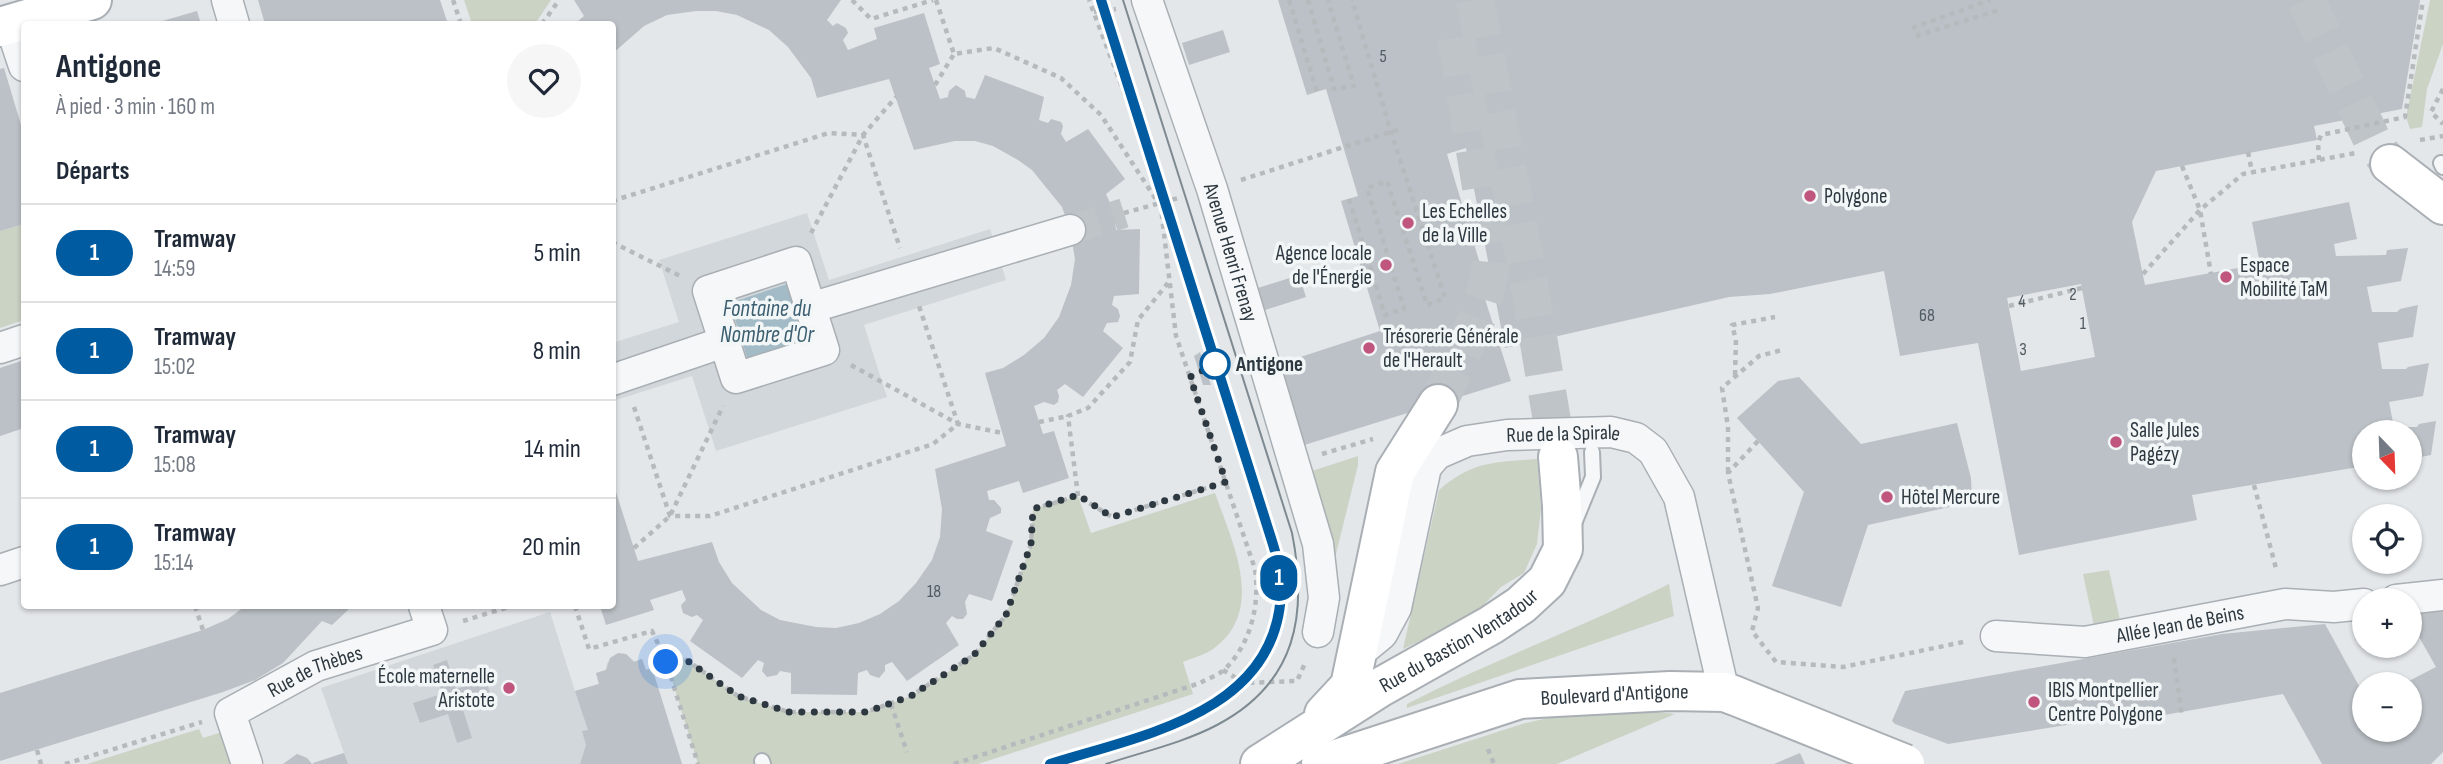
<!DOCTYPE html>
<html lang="fr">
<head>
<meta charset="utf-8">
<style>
	:root { --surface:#fff; --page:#f6f6f7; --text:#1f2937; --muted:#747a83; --line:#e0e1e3 }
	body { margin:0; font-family:"Sofia Sans Condensed",sans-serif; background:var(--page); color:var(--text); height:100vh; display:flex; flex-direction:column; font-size:26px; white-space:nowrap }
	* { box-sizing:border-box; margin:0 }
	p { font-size:23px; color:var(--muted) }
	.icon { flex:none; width:38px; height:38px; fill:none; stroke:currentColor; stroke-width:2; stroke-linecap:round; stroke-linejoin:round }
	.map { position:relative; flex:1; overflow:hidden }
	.sheet { position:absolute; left:21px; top:21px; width:595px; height:588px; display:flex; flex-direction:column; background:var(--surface); border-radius:7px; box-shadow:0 2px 5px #0004 }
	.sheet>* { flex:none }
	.badge { padding:0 14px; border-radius:23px; font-size:24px; line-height:46px }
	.needle { width:46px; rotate:157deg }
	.tools { position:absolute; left:2352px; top:420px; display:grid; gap:14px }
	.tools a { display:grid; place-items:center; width:70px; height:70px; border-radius:50%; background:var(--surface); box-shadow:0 2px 5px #0004; font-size:35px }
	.you { position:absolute; width:35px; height:35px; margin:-18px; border:5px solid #fff; border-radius:50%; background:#1a73e8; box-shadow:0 0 0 10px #1a73e833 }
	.map>.badge { position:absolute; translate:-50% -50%; box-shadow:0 0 0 4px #fff }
	h2 { padding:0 35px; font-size:26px; line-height:63px }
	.round { display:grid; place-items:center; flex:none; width:74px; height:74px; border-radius:37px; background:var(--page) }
	.head { display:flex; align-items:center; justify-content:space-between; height:119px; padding:0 35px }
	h1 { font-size:33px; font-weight:700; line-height:52px }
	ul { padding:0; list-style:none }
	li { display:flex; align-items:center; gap:21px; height:98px; padding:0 35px; border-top:2px solid var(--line) }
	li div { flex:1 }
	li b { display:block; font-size:26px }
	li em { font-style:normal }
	li .badge { min-width:77px; font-weight:700; text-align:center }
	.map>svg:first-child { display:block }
	.built { fill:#d2d7db }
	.green { fill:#cbd3c5 }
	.water { fill:#a2bbc6 }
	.building { fill:#bbc1c6; fill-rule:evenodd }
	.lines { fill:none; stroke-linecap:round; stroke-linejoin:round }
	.street-tunnel { stroke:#bfc4c8; stroke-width:30; stroke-dasharray:30 15; stroke-linecap:butt }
	.secondary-tunnel { stroke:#bfc4c8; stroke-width:38; stroke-dasharray:38 19; stroke-linecap:butt }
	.lane-casing { stroke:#a9afb4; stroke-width:18 }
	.street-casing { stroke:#a9afb4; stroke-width:33 }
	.secondary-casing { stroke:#a9afb4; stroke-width:42 }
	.path { stroke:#b6babd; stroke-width:4.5; stroke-dasharray:5 5; stroke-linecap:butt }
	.lane { stroke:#f6f7f8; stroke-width:14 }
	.street { stroke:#f6f7f8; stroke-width:30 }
	.secondary { stroke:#fff; stroke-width:38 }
	.tram { stroke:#7e8a92; stroke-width:2 }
	.secondary-bridge-casing { stroke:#a9afb4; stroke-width:42; stroke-linecap:butt }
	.secondary-bridge { stroke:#fff; stroke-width:38 }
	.line-casing { stroke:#fff; stroke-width:16 }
	.line { stroke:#005ba1; stroke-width:10 }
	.walk { stroke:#2d3840; stroke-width:7; stroke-dasharray:0 12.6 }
	.poi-dot { fill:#c0567d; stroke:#f3f6f7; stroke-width:2.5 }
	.stop-dot { fill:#fff; stroke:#005ba1; stroke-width:3.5 }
	.labels { text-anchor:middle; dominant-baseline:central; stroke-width:7; stroke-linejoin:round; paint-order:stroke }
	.number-label { font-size:18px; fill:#505a62 }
	.poi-label { font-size:21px; fill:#2d3840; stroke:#f3f6f7; text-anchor:start }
	.street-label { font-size:21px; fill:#2d3840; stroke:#f3f6f7 }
	.stop-label { font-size:21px; font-weight:bold; fill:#2d3840; stroke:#f3f6f7; text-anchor:start }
	.water-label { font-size:23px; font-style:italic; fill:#3b5e70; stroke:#f3f6f7 }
</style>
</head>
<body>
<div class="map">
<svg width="2443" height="764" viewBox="0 0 2443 764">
	<rect width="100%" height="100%" fill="#e3e7ea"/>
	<g class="built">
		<polygon points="807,213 829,280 990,229 1006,280 864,325 887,397 716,451 692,376 613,401 612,343 679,322 659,260"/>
		<polygon points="550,612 575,691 599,684 596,673 606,670 607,663 614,656 626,654 634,661 642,659 646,670 652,668 682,764 283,764 297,754 307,758 312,764 344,753 321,688"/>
	</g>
	<g class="green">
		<polygon points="464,0 551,0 535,24 472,24"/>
		<polygon points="2430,0 2443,0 2443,44 2427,89 2422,127 2410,129 2406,117"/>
		<polygon points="24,224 24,320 0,328 0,231"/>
		<polygon points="1358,456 1358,465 1331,574 1306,473"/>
		<path d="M1537 459 1541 509 1537 544 1524 573 1501 587 1475 614 1403 649 1439 490C1472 461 1496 462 1537 459Z"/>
		<path d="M1215 493C1232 542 1267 610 1213 649 1205 655 1192 658 1183 662L1193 694 978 764H698L666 661 682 657 738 696 789 712H866L911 696 974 655 1006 615 1031 544 1033 509 1078 496 1091 533Z"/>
		<polygon points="2109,570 2120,620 2094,626 2083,574"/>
		<path d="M1669 584 1674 616 1407 708V704C1493 660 1583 627 1669 584Z"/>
		<polygon points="1599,706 1675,714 1557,764 1398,764 1522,724"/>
		<polygon points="199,729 203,738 222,732 232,764 87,764"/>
	</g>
	<polygon class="water" points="787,284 805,342 748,361 730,303"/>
	<g class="building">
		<polygon points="258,0 440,0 448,24 265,24"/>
		<polygon points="574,0 841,0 827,20 833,26 837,23 846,28 848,33 843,40 848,50 877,39 874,28 924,13 940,64 929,68 940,99 948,97 949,91 956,85 965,91 966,97 975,99 985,75 1044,97 1039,120 1048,123 1051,119 1061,122 1063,126 1061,134 1066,142 1088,129 1125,179 1106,194 1110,203 1118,204 1122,208 1123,215 1115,221 1116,230 1140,229 1139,294 1114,296 1112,305 1118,309 1120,316 1118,322 1107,323 1103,331 1123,348 1083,397 1065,384 1057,390 1059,396 1058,402 1054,405 1044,402 1034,406 1043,434 1054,431 1069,478 1023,493 1019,481 987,491 989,500 994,500 1001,508 1001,513 990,518 986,531 1013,541 992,601 969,594 965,602 967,614 963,619 957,619 952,616 946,623 959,645 907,681 892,662 885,665 885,671 879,678 870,675 867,670 858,673 857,695 791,694 791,673 780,671 777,675 767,677 762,671 764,663 758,660 742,678 690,641 703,620 697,615 692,617 683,613 681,605 686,600 682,590 650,600 654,610 606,625 600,606 612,606 612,489 615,489 638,561 712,542 719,562 732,583 761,610 780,620 816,627 836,628 859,623 880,614 899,601 916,583 932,560 940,537 942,509 935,469 1006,446 985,373 1003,368 1024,355 1044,338 1059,317 1071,285 1075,259 1070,230 1062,207 1032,170 1018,160 993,146 975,141 955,141 914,150 889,79 817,98 811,78 788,47 769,30 737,15 716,11 696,11 667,15 644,26 612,54 612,24 562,24 572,21 577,22 584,16"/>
		<path d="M1278 0H2420L2402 109 2314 126 2317 140 2156 171 2132 222 2145 285 2260 264 2252 222 2349 202 2357 239 2334 244 2336 256 2386 255 2387 250 2408 248 2401 281 2367 287 2372 312H2397L2400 309 2418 305 2413 337 2378 343 2382 369H2406L2408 367 2429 363 2423 396 2389 402 2394 427H2417L2419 424 2436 421 2431 455 2410 459V432H2364V466L2192 495 2197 520 2019 555 1978 343 1900 356 1884 271 1770 294 1729 297 1505 348 1466 148 1447 154 1490 297 1485 299 1511 381 1301 446 1276 365 1380 331 1341 201 1358 196 1326 89 1307 95ZM2081 284 2095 357 2021 371 2007 298Z"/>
		<polygon points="197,11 201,24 152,24"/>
		<polygon points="1223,30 1230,52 1189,65 1182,43"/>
		<polygon points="4,68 24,135 24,224 0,231 0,69"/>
		<polygon points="1299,275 1306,297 1265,310 1258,288"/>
		<polygon points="1200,352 1211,385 1203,385 1194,356"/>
		<polygon points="24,360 24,428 0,436 0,368"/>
		<polygon points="1799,377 1861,444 1957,423 1971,478 1972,502 1868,525 1841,607 1772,586 1804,492 1737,418 1778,381"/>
		<polygon points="2443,605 2443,752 2431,764 2322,764 2283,694 2147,718 2142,713 1948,744 1895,724 1892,721 1905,691 2222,634 2325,624 2364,695 2364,730 2410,730 2410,684 2403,684 2436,667 2410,621 2410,609"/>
		<polygon points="245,606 347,606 348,610 332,625 322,621 283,663 255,680 223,692 0,761 0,693 203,630 228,619"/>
		<polygon points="618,653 626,654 634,662 642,659 646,670 652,668 682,764 580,764 586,745 582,731 588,730 575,691 599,684 596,673 606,670 610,658"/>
		<polygon points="447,660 456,689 486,680 492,700 463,710 472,738 457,743 448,714 420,723 413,703 442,694 433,665"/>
		<polygon points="344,753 348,764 313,764 313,763"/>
		<polygon points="1800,753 1805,764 1774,764"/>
		<polygon points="297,754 307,758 312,764 283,764"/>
	</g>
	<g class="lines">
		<polyline class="street-tunnel" points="1070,230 1124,213"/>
		<g class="secondary-tunnel">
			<polyline points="1475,0 1527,271 1558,457"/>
			<polyline points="2306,0 2374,144 2390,164"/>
			<path d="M1438 404C1458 358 1490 304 1492 253L1455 30"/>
		</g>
		<g class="lane-casing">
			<g id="lane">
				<polyline points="2441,163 2443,167"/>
				<polyline points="1575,521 1593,477 1592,452"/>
				<polyline points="762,761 763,764"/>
			</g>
		</g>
		<g class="street-casing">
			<g id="street">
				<polyline points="227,0 234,24"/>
				<path id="s1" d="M1147 0 1212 189 1318 544 1324 598 1318 632"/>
				<polyline points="10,24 24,66"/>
				<polygon points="796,262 824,350 736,378 708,291"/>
				<polyline points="810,308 1070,230"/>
				<polyline points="0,348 24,340"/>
				<polyline points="612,380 724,342"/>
				<polyline points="0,570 24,562"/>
				<polyline points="2396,600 2443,595"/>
				<path id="s2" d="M1996 636 2085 642 2285 604 2334 607 2364 604"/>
				<path id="s3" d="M1359 653 1382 634 1396 608 1426 467 1437 454 1467 441 1507 435 1611 432 1636 438 1653 451 1679 497 1724 692"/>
				<path id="s4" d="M247 764 230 713 316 666 432 630 424 606"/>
			</g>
		</g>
		<g class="secondary-casing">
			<g id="secondary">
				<polyline points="0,27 92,0"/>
				<polyline points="2390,164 2443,205"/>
				<polyline points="1324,714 1350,686 1395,472 1438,404"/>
				<path id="s5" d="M1260 764 1379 688 1491 625 1521 605 1547 581 1563 549 1562 506 1558 457"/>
				<path id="s6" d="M1321 764 1520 699 1670 691 1724 692 1733 695"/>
			</g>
		</g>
		<g class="path">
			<polyline points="453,0 461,24"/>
			<polyline points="852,0 871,19 933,0"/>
			<polyline points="936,0 954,54 994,48 1061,78 1101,115 1159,204"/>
			<polyline points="1289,0 1317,92"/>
			<polyline points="1308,0 1334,89 1354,86 1328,0"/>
			<polyline points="1094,12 1116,9"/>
			<polyline points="542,24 559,0"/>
			<polyline points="1912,28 1990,0"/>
			<polyline points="1916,36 1999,10"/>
			<polyline points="935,85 954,54"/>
			<polyline points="2443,89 2431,112 2443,124"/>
			<polyline points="2420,140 2443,136"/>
			<polyline points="2248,152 2252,172"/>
			<polyline points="2319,160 2318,143 2321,135 2405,117 2423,0"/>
			<polyline points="2182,166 2200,210 2211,274"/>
			<polyline points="1241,180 1400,129"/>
			<polyline points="1349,199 1385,315 1404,309 1367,188 1387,181 1427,305 1445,298 1391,132 1352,0"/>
			<polyline points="612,201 829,133 863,135 900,248"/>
			<polyline points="1124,213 1182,197"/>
			<polyline points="811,233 863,135 896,97"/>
			<polyline points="612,242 682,277"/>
			<polyline points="2143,274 2200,210 2243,174 2356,153"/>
			<polyline points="2009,306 2082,288"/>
			<polyline points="851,365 958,424 1002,433"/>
			<polyline points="1735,375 1736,340 1732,325 1775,317"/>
			<polyline points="634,407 670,516 710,516 933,444 958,424 919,306"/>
			<polyline points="1039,422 1068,416"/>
			<polyline points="1758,441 1728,473 1758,608 1752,631 1776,662 1843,667 1968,641"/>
			<polyline points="1322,454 1373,439"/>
			<polyline points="1728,472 1728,427 1722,388 1759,356 1782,350"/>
			<polyline points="2254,485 2277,572"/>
			<polyline points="1078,496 1068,416 1088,408 1130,362 1138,320 1168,283"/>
			<polyline points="634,548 670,516 723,406"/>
			<polyline points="195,606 203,630"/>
			<polyline points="575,606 589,649 652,631 666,661 698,764"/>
			<polyline points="463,621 512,606"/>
			<polyline points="2174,658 2182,717"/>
			<polyline points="666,661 682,657 738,696 789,712 866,712 911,696 974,655 1006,615 1031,544 1033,509 1078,496 1112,517 1226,482"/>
			<polyline points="1223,670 1244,683 1297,681 1306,661"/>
			<polyline points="891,704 907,752"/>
			<polyline points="1488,749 1494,764"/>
			<polyline points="37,750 41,764"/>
			<polyline points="65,764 202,722"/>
			<path d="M954 764 1200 683C1207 679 1217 676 1224 670 1251 644 1260 605 1255 569L1176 336 1158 182 1089 0"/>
		</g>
		<use href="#lane" class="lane"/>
		<use href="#street" class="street"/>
		<use href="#secondary" class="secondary"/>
		<g class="tram">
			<path d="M1050 764C1142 735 1277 713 1281 592 1282 567 1272 542 1265 519L1101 0"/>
			<path d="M1106 764C1142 752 1183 743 1217 725 1297 683 1308 614 1292 533L1123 0"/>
		</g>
		<g class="secondary-bridge-casing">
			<polyline id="secondary-bridge" points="1733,695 1905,764"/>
		</g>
		<use href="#secondary-bridge" class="secondary-bridge"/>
	</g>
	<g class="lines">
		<g class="line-casing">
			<path id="line" d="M1050 764C1142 735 1277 713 1281 592 1282 567 1272 542 1265 519L1101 0"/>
		</g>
		<use href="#line" class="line"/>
		<polyline class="walk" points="666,662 682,657 738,696 789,712 866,712 911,696 974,655 1006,615 1031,544 1033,509 1078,495 1112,517 1226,482 1190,377 1215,364"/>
	</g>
	<g class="poi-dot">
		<circle cx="1810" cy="196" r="7"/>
		<circle cx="1408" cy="223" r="7"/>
		<circle cx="1386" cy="265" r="7"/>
		<circle cx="2226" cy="277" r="7"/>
		<circle cx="1369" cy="348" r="7"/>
		<circle cx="2116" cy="442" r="7"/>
		<circle cx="1887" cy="497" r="7"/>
		<circle cx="509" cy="688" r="7"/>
		<circle cx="2034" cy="702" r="7"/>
	</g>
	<circle class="stop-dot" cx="1215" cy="364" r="14"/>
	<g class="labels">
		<g class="number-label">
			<text x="1383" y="56">5</text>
			<text x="2073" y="294">2</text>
			<text x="2022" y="301">4</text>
			<text x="1927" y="315">68</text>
			<text x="2083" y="323">1</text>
			<text x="2023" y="349">3</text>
			<text x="934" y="591">18</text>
		</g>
		<g class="poi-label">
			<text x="1824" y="196">Polygone</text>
			<text x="1422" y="211">Les Echelles<tspan x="1422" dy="24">de la Ville</tspan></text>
			<text x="1372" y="253" text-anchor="end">Agence locale<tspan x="1372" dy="24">de l'Énergie</tspan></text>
			<text x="2240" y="265">Espace<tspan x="2240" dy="24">Mobilité TaM</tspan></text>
			<text x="1383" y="336">Trésorerie Générale<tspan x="1383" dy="24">de l'Herault</tspan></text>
			<text x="2130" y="430">Salle Jules<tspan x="2130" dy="24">Pagézy</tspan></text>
			<text x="1901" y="497">Hôtel Mercure</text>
			<text x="495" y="676" text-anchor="end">École maternelle<tspan x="495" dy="24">Aristote</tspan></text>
			<text x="2048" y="690">IBIS Montpellier<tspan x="2048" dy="24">Centre Polygone</tspan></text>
		</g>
		<g class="street-label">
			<text stroke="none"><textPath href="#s1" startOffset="266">Avenue Henri Frenay</textPath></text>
			<text stroke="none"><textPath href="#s3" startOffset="350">Rue de la Spirale</textPath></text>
			<text stroke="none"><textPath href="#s2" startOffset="186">Allée Jean de Beins</textPath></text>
			<text stroke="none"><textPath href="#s5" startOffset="234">Rue du Bastion Ventadour</textPath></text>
			<text stroke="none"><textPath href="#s4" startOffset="149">Rue de Thèbes</textPath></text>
			<text stroke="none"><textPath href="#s6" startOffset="304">Boulevard d'Antigone</textPath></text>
		</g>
		<g class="stop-label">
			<text x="1236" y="364">Antigone</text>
		</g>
		<g class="water-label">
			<text x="767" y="309">Fontaine du<tspan x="767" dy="26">Nombre d'Or</tspan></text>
		</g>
	</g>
</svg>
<div class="tools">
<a><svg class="needle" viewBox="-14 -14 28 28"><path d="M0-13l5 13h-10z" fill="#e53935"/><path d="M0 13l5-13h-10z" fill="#747a83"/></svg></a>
<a><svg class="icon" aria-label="locate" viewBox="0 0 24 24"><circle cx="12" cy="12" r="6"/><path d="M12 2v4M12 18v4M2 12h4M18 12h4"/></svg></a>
<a>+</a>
<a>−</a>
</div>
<div class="you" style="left:666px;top:662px"></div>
<b class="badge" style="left:1279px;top:578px;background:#005ba1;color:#fff">1</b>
<section class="sheet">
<div class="head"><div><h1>Antigone</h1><p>À pied · 3 min · 160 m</p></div><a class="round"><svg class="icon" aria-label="heart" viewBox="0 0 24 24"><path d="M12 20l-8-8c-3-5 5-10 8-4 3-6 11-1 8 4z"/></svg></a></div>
<h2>Départs</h2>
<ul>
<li><span class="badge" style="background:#005ba1;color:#fff">1</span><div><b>Tramway</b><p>14:59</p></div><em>5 min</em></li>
<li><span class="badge" style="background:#005ba1;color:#fff">1</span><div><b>Tramway</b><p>15:02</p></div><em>8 min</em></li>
<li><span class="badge" style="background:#005ba1;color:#fff">1</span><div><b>Tramway</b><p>15:08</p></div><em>14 min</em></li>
<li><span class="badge" style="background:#005ba1;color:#fff">1</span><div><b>Tramway</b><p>15:14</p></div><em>20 min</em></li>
</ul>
</section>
</div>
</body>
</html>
